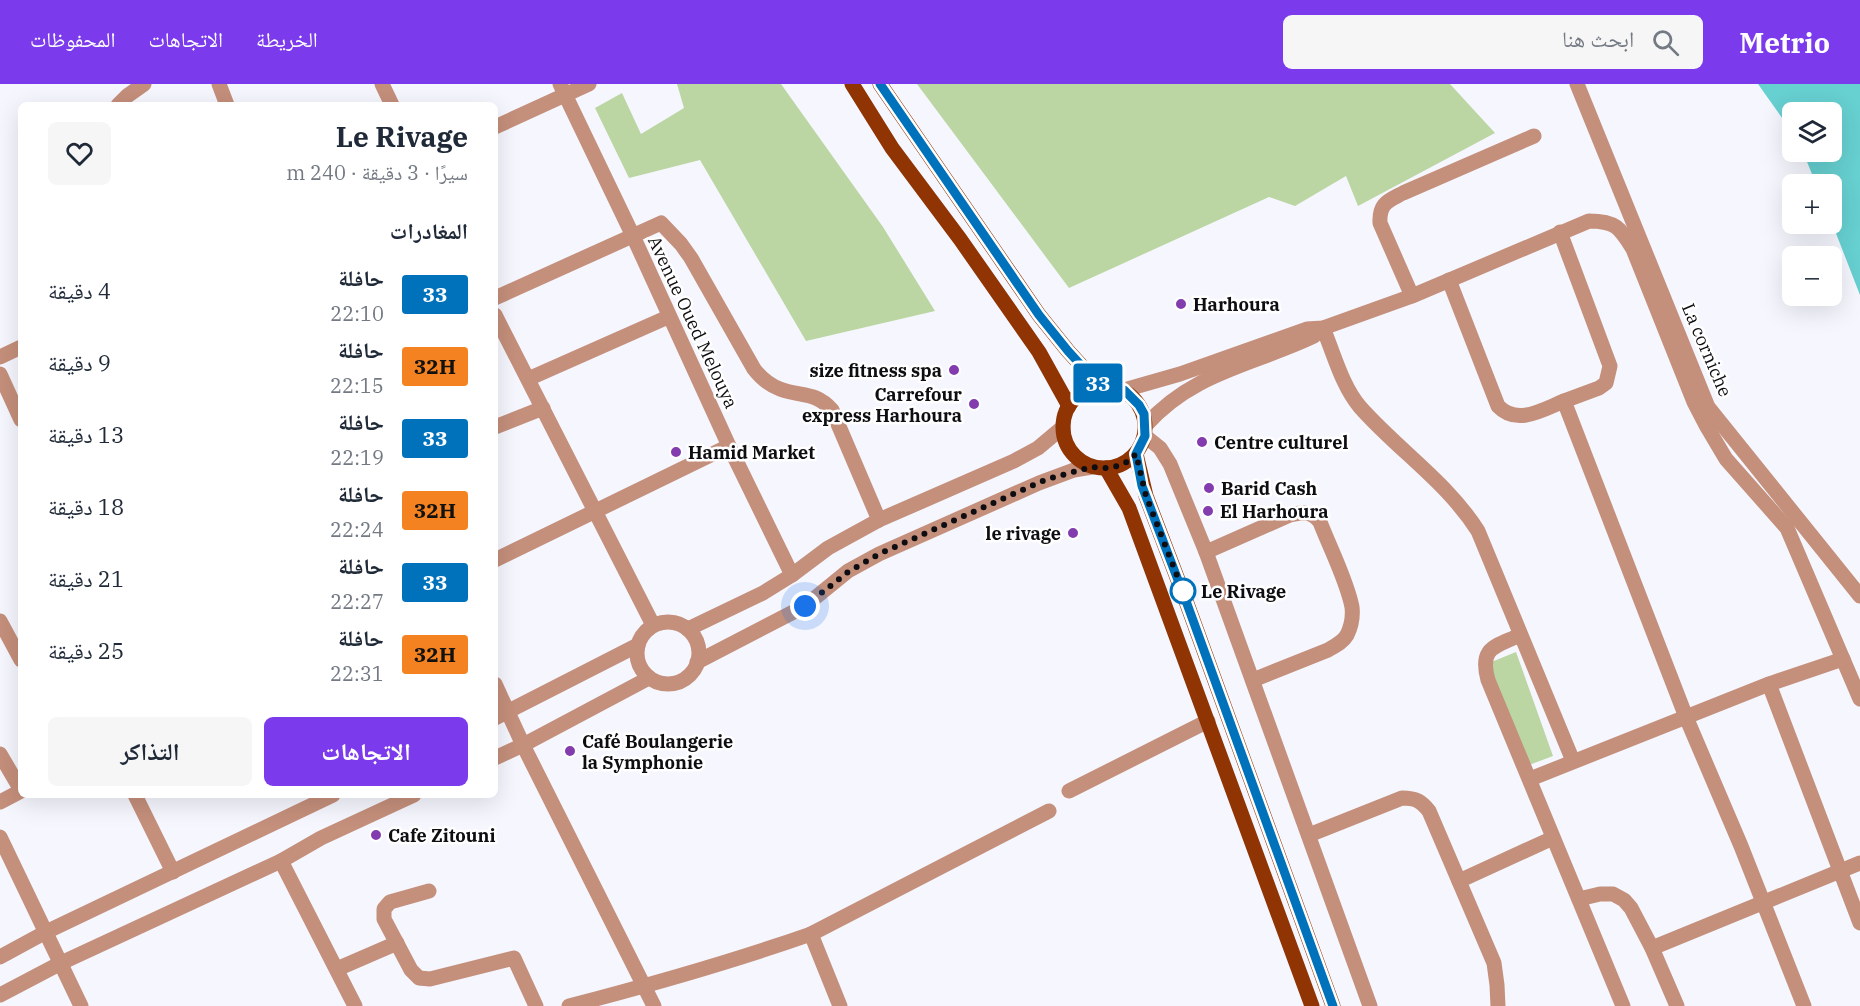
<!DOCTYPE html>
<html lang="ar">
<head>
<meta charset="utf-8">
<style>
	:root { --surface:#fff; --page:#f6f6f7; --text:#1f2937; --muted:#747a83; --accent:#7c3aed }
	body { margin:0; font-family:"IBM Plex Serif","Noto Naskh Arabic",serif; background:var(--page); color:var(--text); direction:rtl; height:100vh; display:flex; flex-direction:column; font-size:22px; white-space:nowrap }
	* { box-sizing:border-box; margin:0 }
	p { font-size:20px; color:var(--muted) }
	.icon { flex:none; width:33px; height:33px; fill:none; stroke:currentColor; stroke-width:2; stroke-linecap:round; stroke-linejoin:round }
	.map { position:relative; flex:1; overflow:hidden; direction:ltr }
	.side { position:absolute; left:18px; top:18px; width:480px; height:696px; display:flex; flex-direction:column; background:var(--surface); border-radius:9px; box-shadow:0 6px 24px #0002; direction:rtl }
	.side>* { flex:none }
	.badge { padding:0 12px; border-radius:4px; font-size:21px; line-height:39px }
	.controls { position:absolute; left:1782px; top:18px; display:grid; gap:12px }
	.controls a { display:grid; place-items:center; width:60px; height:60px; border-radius:9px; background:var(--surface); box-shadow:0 6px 24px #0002; font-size:30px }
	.you { position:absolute; width:30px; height:30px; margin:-15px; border:4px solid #fff; border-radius:50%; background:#1a73e8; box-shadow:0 0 0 9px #1a73e833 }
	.map>.badge { position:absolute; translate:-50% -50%; box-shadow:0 0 0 3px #fff }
	h2 { padding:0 30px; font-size:22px; line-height:54px }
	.round { display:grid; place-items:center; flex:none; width:63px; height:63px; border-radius:9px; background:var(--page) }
	.summary { display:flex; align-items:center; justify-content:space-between; height:102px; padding:0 30px }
	h1 { font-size:28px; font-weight:700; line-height:45px }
	.cta { display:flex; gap:12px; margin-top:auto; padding:12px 30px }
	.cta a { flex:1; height:69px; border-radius:9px; background:var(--accent); color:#fff; font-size:24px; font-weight:700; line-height:69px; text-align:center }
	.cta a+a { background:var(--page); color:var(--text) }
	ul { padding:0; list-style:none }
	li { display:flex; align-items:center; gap:18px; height:72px; padding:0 30px }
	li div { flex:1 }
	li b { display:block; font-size:22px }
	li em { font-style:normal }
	li .badge { min-width:66px; font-weight:700; text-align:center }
	header { display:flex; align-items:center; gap:36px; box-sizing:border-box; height:84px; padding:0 30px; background:var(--accent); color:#fff }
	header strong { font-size:28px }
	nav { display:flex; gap:33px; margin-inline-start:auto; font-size:21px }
	.search { width:420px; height:54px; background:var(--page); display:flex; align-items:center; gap:15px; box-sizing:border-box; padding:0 21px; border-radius:9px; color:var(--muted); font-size:22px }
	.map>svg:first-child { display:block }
	.green { fill:#bbd6a2 }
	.water { fill:#67d0d1 }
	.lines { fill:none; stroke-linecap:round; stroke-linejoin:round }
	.minor { stroke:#c48f7b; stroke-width:15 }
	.major { stroke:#8f3402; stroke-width:15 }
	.line-casing { stroke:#fff; stroke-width:14 }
	.line { stroke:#0072bc; stroke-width:9 }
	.walk { stroke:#0e0e12; stroke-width:6; stroke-dasharray:0 10.8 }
	.poi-dot { fill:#833cae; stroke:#fff; stroke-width:2 }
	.stop-dot { fill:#fff; stroke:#0072bc; stroke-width:3 }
	.labels { text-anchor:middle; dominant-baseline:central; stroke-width:5; stroke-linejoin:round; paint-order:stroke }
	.poi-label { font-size:18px; font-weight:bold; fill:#0e0e12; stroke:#fff; text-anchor:start }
	.street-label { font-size:18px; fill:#0e0e12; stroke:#fff }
	.stop-label { font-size:18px; font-weight:bold; fill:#0e0e12; stroke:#fff; text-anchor:start }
</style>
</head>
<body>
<header>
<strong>Metrio</strong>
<div class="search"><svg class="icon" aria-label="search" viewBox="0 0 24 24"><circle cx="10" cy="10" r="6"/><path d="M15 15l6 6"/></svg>ابحث هنا</div>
<nav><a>الخريطة</a><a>الاتجاهات</a><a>المحفوظات</a></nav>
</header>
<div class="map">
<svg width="1860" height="922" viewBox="0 0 1860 922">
	<rect width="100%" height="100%" fill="#f5f6fe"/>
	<g class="green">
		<polygon points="677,0 781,0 883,143 935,227 806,257 700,76 629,94 595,24 622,9 641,50 684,24"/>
		<polygon points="917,0 1450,0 1495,49 1358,122 1346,92 1295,122 1269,113 1069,204"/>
		<polygon points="1516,568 1553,672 1529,681 1489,579"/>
	</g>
	<polygon class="water" points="1758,0 1860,0 1860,211 1832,139 1832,100 1816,100 1803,68 1832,68 1832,28 1792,28 1792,48"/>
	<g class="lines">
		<g class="minor">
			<polyline points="219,0 227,21"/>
			<polyline points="382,0 392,21"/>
			<polyline points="560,0 633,152 729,362 792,491"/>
			<polyline points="1577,0 1708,323 1860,512"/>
			<polyline points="118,21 127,12 144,0"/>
			<polyline points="495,43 589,0"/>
			<polyline points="1560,148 1610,282 1606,299 1599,304 1564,317 1686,633 1741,762 1804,922"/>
			<path d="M1449 196 1498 322C1517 342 1542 326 1564 317"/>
			<path d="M1412 212 1380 139C1379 119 1388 117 1403 109L1534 52"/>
			<path d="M495 214 661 139 681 160 691 174 754 285C761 294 769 301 780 305 801 313 815 307 832 326L879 436"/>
			<polyline points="495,231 653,541"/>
			<path d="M1323 244C1334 270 1342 302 1360 323 1398 366 1447 398 1478 447L1573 677"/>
			<polyline points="0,273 21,263"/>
			<polyline points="0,290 21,336"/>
			<polyline points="528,295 668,233"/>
			<path d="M1124 306 1180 290 1307 245 1323 244 1412 212 1589 137C1616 137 1620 144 1633 165L1694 318 1707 343 1726 375 1787 444 1860 615"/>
			<path d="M1146 341C1193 288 1253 281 1314 252"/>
			<polyline points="495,343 543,324"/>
			<polyline points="1145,352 1160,364 1170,380 1206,468 1370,922"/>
			<path d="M1206 468 1290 431C1303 428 1312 427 1320 438 1330 464 1347 497 1352 523 1353 532 1351 543 1347 551 1343 558 1335 562 1328 566L1253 596"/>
			<polyline points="495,476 729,362"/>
			<polyline points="0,537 21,576"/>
			<circle cx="668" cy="569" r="31"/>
			<polyline points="688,545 763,509 792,491 828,464 879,436 1014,377 1038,364 1063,343"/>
			<path d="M1520 551C1495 563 1479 563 1488 596L1623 922"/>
			<polyline points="697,578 805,522 848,487 879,470 1039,399 1074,386 1092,383"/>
			<polyline points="495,600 523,661 654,922"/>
			<polyline points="1769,600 1860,839"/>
			<polyline points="495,634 638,561"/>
			<polyline points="0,670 21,706"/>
			<polyline points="495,674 523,661 649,594"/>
			<polyline points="1530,695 1769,600 1843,575"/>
			<polyline points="1069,707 1208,637"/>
			<polyline points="135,711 173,788"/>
			<polyline points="0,718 21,707"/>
			<path d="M1309 751 1402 714C1416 714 1421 717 1429 727L1494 879 1497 901 1498 922"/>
			<polyline points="0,753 81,922"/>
			<polyline points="281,777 355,922"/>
			<polyline points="1459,797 1553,754"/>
			<polyline points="429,807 390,818 384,825 384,835 411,886 419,894 430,895 514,874 536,922"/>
			<polyline points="1579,815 1600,810 1613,810 1624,816 1631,824 1652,864 1677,922"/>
			<polyline points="811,850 1049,727"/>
			<polyline points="1652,864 1860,779"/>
			<polyline points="0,873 46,848 333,711"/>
			<polyline points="337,885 397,859"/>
			<polyline points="0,911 61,879 281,777 321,754 414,711"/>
			<path d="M569 922C650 901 731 878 811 850L840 922"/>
		</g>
		<g class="major">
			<polyline points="852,0 892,64 960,155 1039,268 1069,322"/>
			<polyline points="880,0 1039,231 1068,267 1100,302"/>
			<circle cx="1104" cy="343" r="41"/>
			<polyline points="1136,370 1146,412 1186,517 1333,922"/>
			<polyline points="1106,384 1129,424 1312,922"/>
		</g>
	</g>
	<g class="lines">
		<g class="line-casing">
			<polyline id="line" points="880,0 1039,231 1068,267 1100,302 1112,302 1124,306 1139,321 1144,330 1145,352 1136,370 1142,402 1186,517 1333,922"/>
		</g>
		<use href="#line" class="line"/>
		<polyline class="walk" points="805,522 848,488 879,470 1047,395 1092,383 1106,384 1118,382 1127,378 1136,370 1146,412 1183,507"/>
	</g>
	<g class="poi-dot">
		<circle cx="1181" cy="220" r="6"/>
		<circle cx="954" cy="286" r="6"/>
		<circle cx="974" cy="320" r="6"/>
		<circle cx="1202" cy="358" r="6"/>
		<circle cx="676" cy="368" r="6"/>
		<circle cx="1209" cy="404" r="6"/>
		<circle cx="1208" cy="427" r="6"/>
		<circle cx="1073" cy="449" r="6"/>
		<circle cx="570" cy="667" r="6"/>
		<circle cx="376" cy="751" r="6"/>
	</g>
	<circle class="stop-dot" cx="1183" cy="507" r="12"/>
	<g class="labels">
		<g class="poi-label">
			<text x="1193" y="220">Harhoura</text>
			<text x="942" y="286" text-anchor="end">size fitness spa</text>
			<text x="962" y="310" text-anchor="end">Carrefour<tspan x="962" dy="21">express Harhoura</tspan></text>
			<text x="1214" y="358">Centre culturel</text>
			<text x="688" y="368">Hamid Market</text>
			<text x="1221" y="404">Barid Cash</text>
			<text x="1220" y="427">El Harhoura</text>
			<text x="1061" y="449" text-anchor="end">le rivage</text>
			<text x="582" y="657">Café Boulangerie<tspan x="582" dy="21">la Symphonie</tspan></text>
			<text x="388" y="751">Cafe Zitouni</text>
		</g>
		<g class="street-label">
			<text transform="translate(693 238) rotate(65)">Avenue Oued Melouya</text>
			<text transform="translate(1707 266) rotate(67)">La corniche</text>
		</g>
		<g class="stop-label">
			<text x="1201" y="507">Le Rivage</text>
		</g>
	</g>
</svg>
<div class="controls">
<a><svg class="icon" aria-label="layers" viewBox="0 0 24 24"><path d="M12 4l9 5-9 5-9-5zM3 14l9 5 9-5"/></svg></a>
<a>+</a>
<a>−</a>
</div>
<div class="you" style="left:805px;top:522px"></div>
<b class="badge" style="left:1098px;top:299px;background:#0072bc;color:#fff">33</b>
<section class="side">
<div class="summary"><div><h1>Le Rivage</h1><p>سيرًا · 3 دقيقة · 240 m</p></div><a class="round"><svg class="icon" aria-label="heart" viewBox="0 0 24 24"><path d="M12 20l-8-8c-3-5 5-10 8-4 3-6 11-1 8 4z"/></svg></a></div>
<h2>المغادرات</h2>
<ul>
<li><span class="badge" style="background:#0072bc;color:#fff">33</span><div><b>حافلة</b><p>22:10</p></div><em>4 دقيقة</em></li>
<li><span class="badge" style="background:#f58220;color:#111">32H</span><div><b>حافلة</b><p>22:15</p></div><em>9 دقيقة</em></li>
<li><span class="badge" style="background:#0072bc;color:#fff">33</span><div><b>حافلة</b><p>22:19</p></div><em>13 دقيقة</em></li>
<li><span class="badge" style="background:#f58220;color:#111">32H</span><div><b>حافلة</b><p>22:24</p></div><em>18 دقيقة</em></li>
<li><span class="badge" style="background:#0072bc;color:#fff">33</span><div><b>حافلة</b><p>22:27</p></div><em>21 دقيقة</em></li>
<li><span class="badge" style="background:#f58220;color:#111">32H</span><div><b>حافلة</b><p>22:31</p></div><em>25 دقيقة</em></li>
</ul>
<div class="cta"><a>الاتجاهات</a><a>التذاكر</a></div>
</section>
</div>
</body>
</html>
